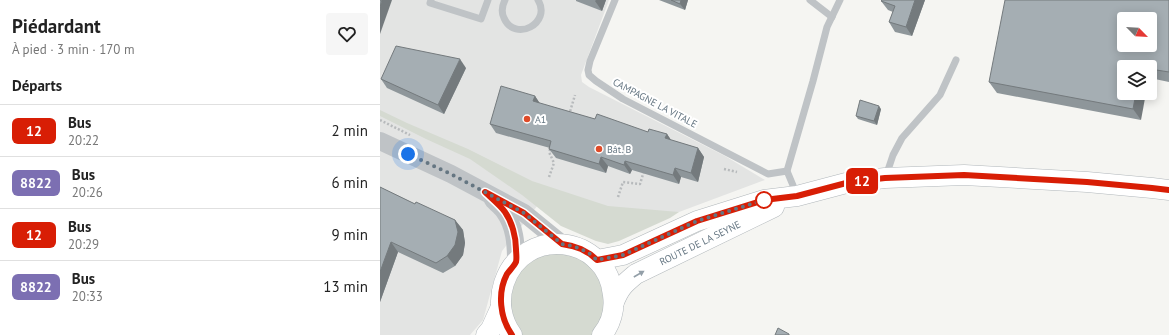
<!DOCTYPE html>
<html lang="fr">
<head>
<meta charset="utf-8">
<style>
	:root { --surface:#fff; --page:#f6f6f6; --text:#222; --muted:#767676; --line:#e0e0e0 }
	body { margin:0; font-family:"PT Sans",sans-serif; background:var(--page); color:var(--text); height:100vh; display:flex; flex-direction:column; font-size:15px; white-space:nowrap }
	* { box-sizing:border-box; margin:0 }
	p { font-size:13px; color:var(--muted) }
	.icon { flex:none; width:22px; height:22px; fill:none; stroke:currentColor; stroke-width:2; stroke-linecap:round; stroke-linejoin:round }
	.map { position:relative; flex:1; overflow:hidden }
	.drawer { display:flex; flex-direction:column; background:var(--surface); width:380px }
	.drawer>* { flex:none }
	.badge { padding:0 8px; border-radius:6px; font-size:14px; line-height:26px }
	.needle { width:26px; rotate:114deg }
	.controls { position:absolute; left:737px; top:12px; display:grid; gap:8px }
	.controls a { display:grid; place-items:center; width:40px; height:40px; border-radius:4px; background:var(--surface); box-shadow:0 2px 10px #0003; font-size:20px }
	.you { position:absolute; width:20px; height:20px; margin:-10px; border:3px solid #fff; border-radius:50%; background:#1a73e8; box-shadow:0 0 0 6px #1a73e833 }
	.map>.badge { position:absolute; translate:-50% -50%; box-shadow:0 0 0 2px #fff }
	h2 { padding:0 12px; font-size:15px; line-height:36px }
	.round { display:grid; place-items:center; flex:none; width:42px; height:42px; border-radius:4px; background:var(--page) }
	.head { display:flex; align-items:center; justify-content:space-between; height:68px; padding:0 12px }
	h1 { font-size:19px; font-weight:700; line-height:30px }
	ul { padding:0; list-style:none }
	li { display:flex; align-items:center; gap:12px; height:52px; padding:0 12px; border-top:1px solid var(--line) }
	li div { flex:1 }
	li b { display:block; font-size:15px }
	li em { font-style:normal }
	li .badge { min-width:44px; font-weight:700; text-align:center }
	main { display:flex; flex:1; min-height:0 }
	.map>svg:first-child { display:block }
	.built { fill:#e3e4e3 }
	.green { fill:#d5dad1 }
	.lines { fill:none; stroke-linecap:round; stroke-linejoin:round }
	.secondary-casing { stroke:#b1b7bb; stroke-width:21 }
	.path { stroke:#b7babc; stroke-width:2.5; stroke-dasharray:2 2; stroke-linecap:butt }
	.service { stroke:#bfc3c6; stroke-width:7 }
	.tertiary { stroke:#bfc3c6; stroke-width:18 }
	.secondary { stroke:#fff; stroke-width:20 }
	.wall { fill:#8e969a }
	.shaded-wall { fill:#747a7d }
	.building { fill:#a5aeb3; stroke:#747a7d; fill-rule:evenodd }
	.oneway { fill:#939fa8 }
	.line-casing { stroke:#fff; stroke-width:9 }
	.line { stroke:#d81e05; stroke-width:6 }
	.walk { stroke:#657682; stroke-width:4; stroke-dasharray:0 7.2 }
	.poi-dot { fill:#df4b29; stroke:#fff; stroke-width:1.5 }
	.stop-dot { fill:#fff; stroke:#d81e05; stroke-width:2 }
	.labels { text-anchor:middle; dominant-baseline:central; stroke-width:4; stroke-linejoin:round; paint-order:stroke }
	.street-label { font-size:10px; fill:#657682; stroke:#fff }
	.poi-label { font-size:10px; fill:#657682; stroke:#fff; text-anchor:start }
</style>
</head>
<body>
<main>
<section class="drawer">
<div class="head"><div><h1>Piédardant</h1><p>À pied · 3 min · 170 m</p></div><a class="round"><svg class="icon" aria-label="heart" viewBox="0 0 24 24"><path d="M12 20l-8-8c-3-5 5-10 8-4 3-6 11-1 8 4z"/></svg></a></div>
<h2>Départs</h2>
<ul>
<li><span class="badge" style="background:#d81e05;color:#fff">12</span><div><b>Bus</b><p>20:22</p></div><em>2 min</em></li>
<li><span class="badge" style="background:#7c6fb2;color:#fff">8822</span><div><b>Bus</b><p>20:26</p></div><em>6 min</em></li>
<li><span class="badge" style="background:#d81e05;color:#fff">12</span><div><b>Bus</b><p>20:29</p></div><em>9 min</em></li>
<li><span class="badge" style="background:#7c6fb2;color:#fff">8822</span><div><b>Bus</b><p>20:33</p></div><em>13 min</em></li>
</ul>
</section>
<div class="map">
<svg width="789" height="335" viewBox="0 0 789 335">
	<rect width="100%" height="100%" fill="#f5f5f2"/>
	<polygon class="built" points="0,0 229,0 201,75 202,82 209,87 345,156 385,180 299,212 239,217 165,196 122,251 103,320 90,335 0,335"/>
	<g class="green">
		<polygon points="0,110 27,123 88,149 152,181 228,206 299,212 290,218 239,241 228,244 216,241 181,226 142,195 90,159 46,139 0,116"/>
		<polygon points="169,244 227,272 222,335 132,335 127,275"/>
	</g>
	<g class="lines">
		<g class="secondary-casing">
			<g id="secondary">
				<polyline points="217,260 243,255 317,221 384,200 417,196 470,182 505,178 584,175 707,182 772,188 789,190"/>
				<path d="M234 302C240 287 244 284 256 274L394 207"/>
				<polyline points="106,335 111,329 121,307"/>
				<path d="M132 335C121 320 118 301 124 283 143 225 227 234 233 295 235 309 231 324 222 335"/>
			</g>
		</g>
		<g class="path">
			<polyline points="189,115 195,95"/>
			<polyline points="0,120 30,135"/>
			<polyline points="344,169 357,172"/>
			<polyline points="169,177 174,163 169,152 171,147"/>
			<polyline points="238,197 243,182 260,184 264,171"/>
		</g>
		<g class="service">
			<polyline points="51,0 50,3 101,19 108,0"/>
			<path d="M125 0C122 6 121 12 124 18 135 43 172 23 158 0"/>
			<polyline points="235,0 210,61 208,70 209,75 216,81 243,99 388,174 407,171"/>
			<polyline points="430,0 452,17"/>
			<polyline points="506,176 513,155 522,138 560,95 576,60"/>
			<polyline points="417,195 407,171 433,81 447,27 460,0"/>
		</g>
		<g class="tertiary">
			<polyline points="0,141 71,174 144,213 182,244"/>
			<path d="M113 200C117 204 121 207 124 211 135 226 136 244 136 261"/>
		</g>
		<use href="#secondary" class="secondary"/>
	</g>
	<g class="wall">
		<polygon points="196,0 226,0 222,11 196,1"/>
		<polygon points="279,0 308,0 305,10"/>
		<polygon points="502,0 545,0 532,36 515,32 509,22 513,12 508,10 501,1"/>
		<polygon points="789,0 789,82 770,78 770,67 744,67 761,120 617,93 609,82"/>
		<polygon points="86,68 64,114 7,88 1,79"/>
		<polygon points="155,96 160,104 215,119 268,132 287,134 291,140 318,148 324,157 318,182 301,177 299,184 252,170 250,174 228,166 226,173 176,158 169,149 170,148 116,133 110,124"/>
		<polygon points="501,109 497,125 478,119 476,116"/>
		<polygon points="0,187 35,204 75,220 83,230 85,243 83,255 75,266 63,273 18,252 0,302"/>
	</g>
	<g class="shaded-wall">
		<polygon points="2,0 12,0 0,34 0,7"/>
		<polygon points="216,0 226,0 222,11 215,1"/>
		<polygon points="301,0 308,0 305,10 300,4"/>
		<polygon points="535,0 545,0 532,36 526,27"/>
		<polygon points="80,59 86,68 64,114 58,105"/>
		<polygon points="756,93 766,93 761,120 753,109"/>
		<polygon points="155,96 161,105 153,101"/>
		<polygon points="499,106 501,109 497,125 494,121"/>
		<polygon points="287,134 293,143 285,138"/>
		<polygon points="318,148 324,157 318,182 311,173"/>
		<polygon points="221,157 228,166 226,173 219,164"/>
		<polygon points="245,161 252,170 250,174 244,165"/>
		<polygon points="295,168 301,177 299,184 293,175"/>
		<polygon points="75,220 83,230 85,243 83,255 75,266 67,256"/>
		<polygon points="11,242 18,252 0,302 0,272"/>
	</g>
	<g class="building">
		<polygon points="0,0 2,0 0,7"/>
		<polygon points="291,0 301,0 300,4"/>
		<polygon points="502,0 535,0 526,27 509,22 515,6 501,1"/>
		<path d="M625 0H789V72L770 69V67H744V93H756L753 109 609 82ZM744 19H770V45H744Z"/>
		<polygon points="16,46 80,59 58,105 1,79"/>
		<polygon points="121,86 155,96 153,101 215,119 217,114 268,132 269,129 287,134 285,138 318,148 311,173 295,168 293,175 245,161 244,165 221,157 219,164 169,149 171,141 110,124"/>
		<polygon points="480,100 499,106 494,121 476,116"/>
		<polygon points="0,187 35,204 36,202 75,220 78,232 75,245 67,256 56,263 11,242 0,272"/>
		<polygon points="398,328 409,334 409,335 395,335"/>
	</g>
	<defs><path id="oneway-solid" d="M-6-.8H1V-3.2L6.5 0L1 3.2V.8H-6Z"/></defs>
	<use class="oneway" href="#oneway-solid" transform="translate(259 274) rotate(-30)"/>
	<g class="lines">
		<g class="line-casing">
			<path id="line" d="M132 335C120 318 117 293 127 274 130 270 134 266 136 262 137 258 136 253 136 249 136 237 132 222 125 212 120 205 111 198 105 192L144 213 182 244 192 246 201 249 210 254 217 260 243 255 317 221 384 200 417 196 470 182 505 178 584 175 707 182 772 188 789 190"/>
		</g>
		<use href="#line" class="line"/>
		<polyline class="walk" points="28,154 71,174 144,213 182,244 192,246 201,249 210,254 217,260 243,255 317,221 384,200"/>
	</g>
	<g class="poi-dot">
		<circle cx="147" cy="119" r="4"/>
		<circle cx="219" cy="149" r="4"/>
	</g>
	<circle class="stop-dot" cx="384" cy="200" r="8"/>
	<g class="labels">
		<g class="street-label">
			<text transform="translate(275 103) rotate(28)">CAMPAGNE LA VITALE</text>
			<text transform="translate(320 243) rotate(-26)">ROUTE DE LA SEYNE</text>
		</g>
		<g class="poi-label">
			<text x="155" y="119">A1</text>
			<text x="227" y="149">Bât. B</text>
		</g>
	</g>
</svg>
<div class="controls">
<a><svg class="needle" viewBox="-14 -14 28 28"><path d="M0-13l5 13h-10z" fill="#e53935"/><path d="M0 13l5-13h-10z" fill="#767676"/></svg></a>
<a><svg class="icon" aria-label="layers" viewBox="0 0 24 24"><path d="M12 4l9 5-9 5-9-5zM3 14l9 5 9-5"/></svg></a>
</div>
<div class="you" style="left:28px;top:154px"></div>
<b class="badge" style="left:482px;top:181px;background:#d81e05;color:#fff">12</b>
</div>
</main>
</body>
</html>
